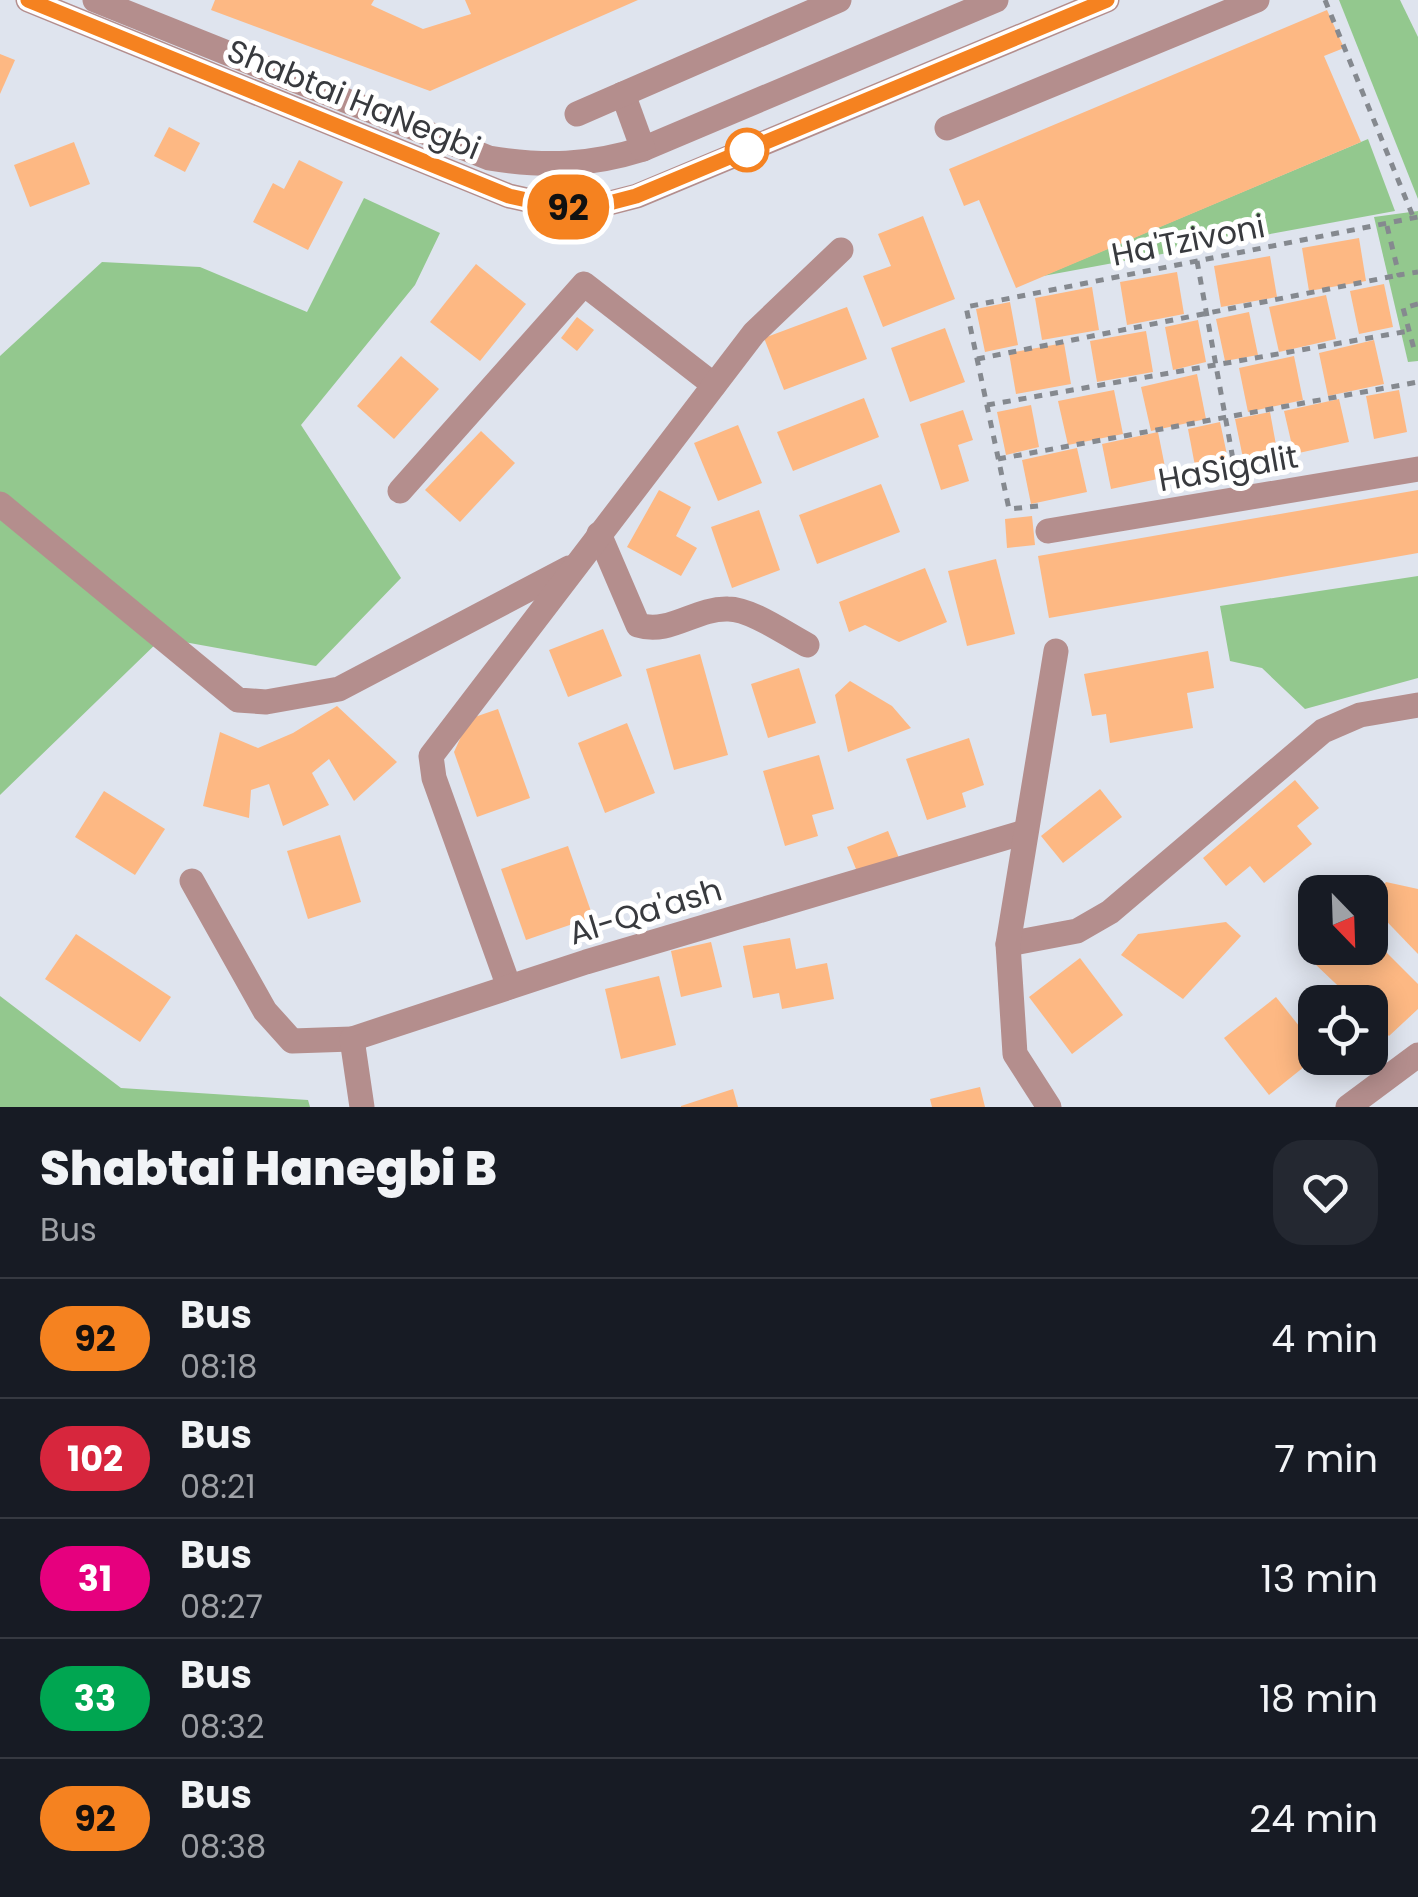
<!DOCTYPE html>
<html lang="en">
<head>
<meta charset="utf-8">
<style>
	:root { --surface:#171b24; --page:#242831; --text:#f1f3f6; --muted:#9ea1a6; --line:#363941 }
	body { margin:0; font-family:Poppins,sans-serif; background:var(--page); color:var(--text); height:100vh; display:flex; flex-direction:column; font-size:38px; white-space:nowrap }
	* { box-sizing:border-box; margin:0 }
	p { font-size:32px; color:var(--muted) }
	.icon { flex:none; width:55px; height:55px; fill:none; stroke:currentColor; stroke-width:2; stroke-linecap:round; stroke-linejoin:round }
	.map { position:relative; height:1107px; overflow:hidden }
	.side { display:flex; flex-direction:column; background:var(--surface); flex:1 }
	.side>* { flex:none }
	.badge { padding:0 20px; border-radius:32px; font-size:35px; line-height:65px }
	.needle { width:65px; rotate:157deg }
	.fabs { position:absolute; left:1298px; top:875px; display:grid; gap:20px }
	.fabs a { display:grid; place-items:center; width:90px; height:90px; border-radius:20px; background:var(--surface); box-shadow:0 5px 25px #0003; font-size:50px }
	.map>.badge { position:absolute; translate:-50% -50%; box-shadow:0 0 0 5px #fff }
	.round { display:grid; place-items:center; flex:none; width:105px; height:105px; border-radius:30px; background:var(--page) }
	.summary { display:flex; align-items:center; justify-content:space-between; height:170px; padding:0 40px }
	h1 { font-size:48px; font-weight:800; line-height:75px }
	ul { padding:0; list-style:none }
	li { display:flex; align-items:center; gap:30px; height:120px; padding:0 40px; border-top:2px solid var(--line) }
	li div { flex:1 }
	li b { display:block; font-size:38px }
	li em { font-style:normal }
	li .badge { min-width:110px; font-weight:700; text-align:center }
	.map>svg:first-child { display:block }
	.green { fill:#93c88e }
	.building { fill:#fdb883 }
	.lines { fill:none; stroke-linecap:round; stroke-linejoin:round }
	.path { stroke:#85898f; stroke-width:5; stroke-dasharray:8 8; stroke-linecap:butt }
	.minor { stroke:#b48e8d; stroke-width:25 }
	.line-casing { stroke:#fff; stroke-width:22 }
	.line { stroke:#f58220; stroke-width:15 }
	.stop-dot { fill:#fff; stroke:#f58220; stroke-width:5 }
	.labels { text-anchor:middle; dominant-baseline:central; stroke-width:10; stroke-linejoin:round; paint-order:stroke }
	.street-label { font-size:32px; fill:#383a3e; stroke:#fff }
</style>
</head>
<body>
<div class="map">
<svg width="1418" height="1107" viewBox="0 0 1418 1107">
	<rect width="100%" height="100%" fill="#dfe4ee"/>
	<g class="green">
		<polygon points="1339,0 1400,0 1418,37 1418,199"/>
		<polygon points="1368,139 1395,211 1043,276"/>
		<polygon points="364,198 440,233 415,285 301,425 401,578 316,666 162,638 0,795 0,356 102,262 200,267 307,312"/>
		<polygon points="1418,211 1418,361 1408,362 1374,217"/>
		<polygon points="1418,576 1418,678 1305,709 1262,668 1230,661 1220,606"/>
		<polygon points="0,996 121,1088 308,1100 310,1107 0,1107"/>
	</g>
	<g class="building">
		<polygon points="215,0 374,0 371,5 423,29 471,14 465,0 638,0 430,91 211,10"/>
		<polygon points="1327,10 1344,48 1324,56 1361,142 1016,288 979,200 964,206 949,169"/>
		<polygon points="0,54 15,60 0,94"/>
		<polygon points="169,127 200,143 185,172 154,156"/>
		<polygon points="74,142 90,184 30,207 14,165"/>
		<polygon points="299,160 343,182 308,250 253,222 273,183 284,189"/>
		<polygon points="923,216 955,299 883,327 863,276 891,266 878,234"/>
		<polygon points="1359,238 1366,281 1309,291 1302,248"/>
		<polygon points="1270,256 1277,297 1221,307 1214,266"/>
		<polygon points="476,264 526,304 480,361 430,322"/>
		<polygon points="1177,272 1184,314 1127,325 1120,282"/>
		<polygon points="1384,284 1393,327 1359,334 1350,291"/>
		<polygon points="1092,287 1099,330 1042,340 1035,298"/>
		<polygon points="1326,295 1336,339 1279,352 1269,307"/>
		<polygon points="1010,302 1018,345 985,352 976,309"/>
		<polygon points="847,307 867,359 784,390 764,338"/>
		<polygon points="1249,312 1258,355 1225,361 1216,319"/>
		<polygon points="577,317 594,330 577,351 561,338"/>
		<polygon points="1198,320 1206,362 1173,370 1165,327"/>
		<polygon points="945,328 965,382 910,402 891,348"/>
		<polygon points="1146,331 1153,372 1097,382 1090,341"/>
		<polygon points="1374,340 1384,384 1328,396 1319,353"/>
		<polygon points="1064,343 1071,384 1016,394 1009,353"/>
		<polygon points="401,356 439,389 394,439 357,406"/>
		<polygon points="1294,356 1303,400 1248,412 1239,368"/>
		<polygon points="1197,374 1206,419 1151,431 1141,387"/>
		<polygon points="1114,390 1123,434 1068,445 1058,401"/>
		<polygon points="1399,390 1407,432 1374,439 1366,396"/>
		<polygon points="864,398 879,437 793,471 777,432"/>
		<polygon points="1339,399 1349,442 1294,454 1284,411"/>
		<polygon points="1031,405 1039,447 1006,455 997,412"/>
		<polygon points="963,410 973,440 958,445 969,481 941,490 920,424"/>
		<polygon points="1270,412 1278,456 1244,463 1235,419"/>
		<polygon points="1220,422 1229,464 1196,471 1188,429"/>
		<polygon points="738,425 762,483 718,501 694,443"/>
		<polygon points="481,431 515,463 460,522 425,490"/>
		<polygon points="1158,432 1167,477 1111,489 1102,444"/>
		<polygon points="1077,448 1087,492 1031,504 1022,460"/>
		<polygon points="881,484 900,532 817,564 799,515"/>
		<polygon points="659,490 691,507 676,536 697,548 681,576 627,547"/>
		<polygon points="1418,490 1418,553 1049,618 1038,556"/>
		<polygon points="759,510 780,570 732,588 711,527"/>
		<polygon points="1032,516 1035,545 1007,548 1005,519"/>
		<polygon points="996,559 1015,634 967,646 948,571"/>
		<polygon points="925,568 947,622 899,642 865,625 849,632 839,602"/>
		<polygon points="603,629 622,676 568,697 549,650"/>
		<polygon points="1208,651 1214,688 1187,693 1193,728 1110,743 1106,714 1092,716 1084,674"/>
		<polygon points="700,654 728,755 674,770 646,669"/>
		<polygon points="799,668 816,723 768,738 751,684"/>
		<polygon points="850,681 892,706 911,728 848,752 835,695"/>
		<polygon points="337,706 397,762 354,801 329,759 312,773 329,805 283,826 269,784 251,790 249,818 203,806 220,732 258,748 293,733"/>
		<polygon points="498,709 530,798 477,817 454,752 469,719"/>
		<polygon points="627,723 655,793 605,813 578,743"/>
		<polygon points="969,738 984,785 962,793 966,807 927,820 906,759"/>
		<polygon points="819,755 834,809 812,815 818,836 785,846 763,771"/>
		<polygon points="1295,780 1319,808 1297,826 1312,844 1264,883 1250,866 1226,886 1203,858"/>
		<polygon points="1100,789 1122,817 1063,863 1041,836"/>
		<polygon points="104,791 165,829 135,875 75,837"/>
		<polygon points="888,831 899,858 858,874 847,847"/>
		<polygon points="340,835 361,902 308,919 287,851"/>
		<polygon points="568,846 593,917 526,940 501,869"/>
		<polygon points="1386,882 1418,889 1418,954 1370,904"/>
		<polygon points="1226,922 1241,936 1183,999 1121,955 1138,934"/>
		<polygon points="76,934 171,997 140,1042 45,979"/>
		<polygon points="1370,936 1418,984 1418,1009 1389,1036 1370,1018 1370,1002 1355,1002 1314,963 1332,948 1370,948"/>
		<polygon points="790,938 796,969 827,963 834,999 782,1009 779,993 753,998 743,946"/>
		<polygon points="711,942 722,987 681,997 671,951"/>
		<polygon points="1080,958 1123,1015 1072,1054 1029,997"/>
		<polygon points="659,976 676,1045 621,1059 605,989"/>
		<polygon points="1276,997 1315,1046 1315,1058 1269,1095 1224,1038"/>
		<polygon points="980,1087 985,1107 932,1107 930,1099"/>
		<polygon points="733,1089 738,1107 681,1107 681,1106"/>
	</g>
	<g class="lines">
		<g class="path">
			<polyline points="1325,0 1414,219"/>
			<polyline points="1387,226 1399,275 1418,272"/>
			<polyline points="1197,261 1236,476"/>
			<polyline points="1418,304 1403,308 1414,349 1418,348"/>
			<polyline points="977,359 1399,275"/>
			<polyline points="987,405 1409,331"/>
			<polyline points="998,459 1418,382"/>
			<polyline points="1038,506 1009,509 966,307 1418,217"/>
		</g>
		<g class="minor">
			<polyline points="28,0 509,196 554,206 594,207 637,196 1107,0"/>
			<path d="M95 0 489 158C544 167 589 166 643 149L996 0"/>
			<polyline points="623,94 643,149"/>
			<polyline points="577,114 839,0"/>
			<polyline points="947,128 1257,0"/>
			<polyline points="400,491 584,284 714,385"/>
			<polyline points="0,504 238,700 266,702 339,689 569,568"/>
			<polyline points="1048,531 1418,469"/>
			<path d="M599 534 638 625C670 635 695 608 728 609 751 609 786 634 807 645"/>
			<polyline points="192,881 265,1011 292,1041 352,1039"/>
			<polyline points="1008,944 1077,931 1110,912 1323,731 1360,715 1418,705"/>
			<polyline points="509,987 434,778 431,756 754,333 841,250"/>
			<polyline points="362,1107 352,1039 586,962 1025,832"/>
			<polyline points="1049,1107 1015,1054 1008,944 1056,651"/>
			<polyline points="1348,1107 1418,1055"/>
		</g>
	</g>
	<g class="lines">
		<g class="line-casing">
			<polyline id="line" points="28,0 509,196 554,206 594,207 636,196 1107,0"/>
		</g>
		<use href="#line" class="line"/>
	</g>
	<circle class="stop-dot" cx="747" cy="150" r="20"/>
	<g class="labels">
		<g class="street-label">
			<text transform="translate(354 99) rotate(22)">Shabtai HaNegbi</text>
			<text transform="translate(1188 240) rotate(-11)">Ha'Tzivoni</text>
			<text transform="translate(1228 468) rotate(-10)">HaSigalit</text>
			<text transform="translate(645 911) rotate(-17)">Al-Qa'ash</text>
		</g>
	</g>
</svg>
<div class="fabs">
<a><svg class="needle" viewBox="-14 -14 28 28"><path d="M0-13l5 13h-10z" fill="#e53935"/><path d="M0 13l5-13h-10z" fill="#9ea1a6"/></svg></a>
<a><svg class="icon" aria-label="locate" viewBox="0 0 24 24"><circle cx="12" cy="12" r="6"/><path d="M12 2v4M12 18v4M2 12h4M18 12h4"/></svg></a>
</div>
<b class="badge" style="left:568px;top:207px;background:#f58220;color:#111">92</b>
</div>
<section class="side">
<div class="summary"><div><h1>Shabtai Hanegbi B</h1><p>Bus</p></div><a class="round"><svg class="icon" aria-label="heart" viewBox="0 0 24 24"><path d="M12 20l-8-8c-3-5 5-10 8-4 3-6 11-1 8 4z"/></svg></a></div>
<ul>
<li><span class="badge" style="background:#f58220;color:#111">92</span><div><b>Bus</b><p>08:18</p></div><em>4 min</em></li>
<li><span class="badge" style="background:#d7263d;color:#fff">102</span><div><b>Bus</b><p>08:21</p></div><em>7 min</em></li>
<li><span class="badge" style="background:#e6007e;color:#fff">31</span><div><b>Bus</b><p>08:27</p></div><em>13 min</em></li>
<li><span class="badge" style="background:#00a651;color:#fff">33</span><div><b>Bus</b><p>08:32</p></div><em>18 min</em></li>
<li><span class="badge" style="background:#f58220;color:#111">92</span><div><b>Bus</b><p>08:38</p></div><em>24 min</em></li>
</ul>
</section>
</body>
</html>
